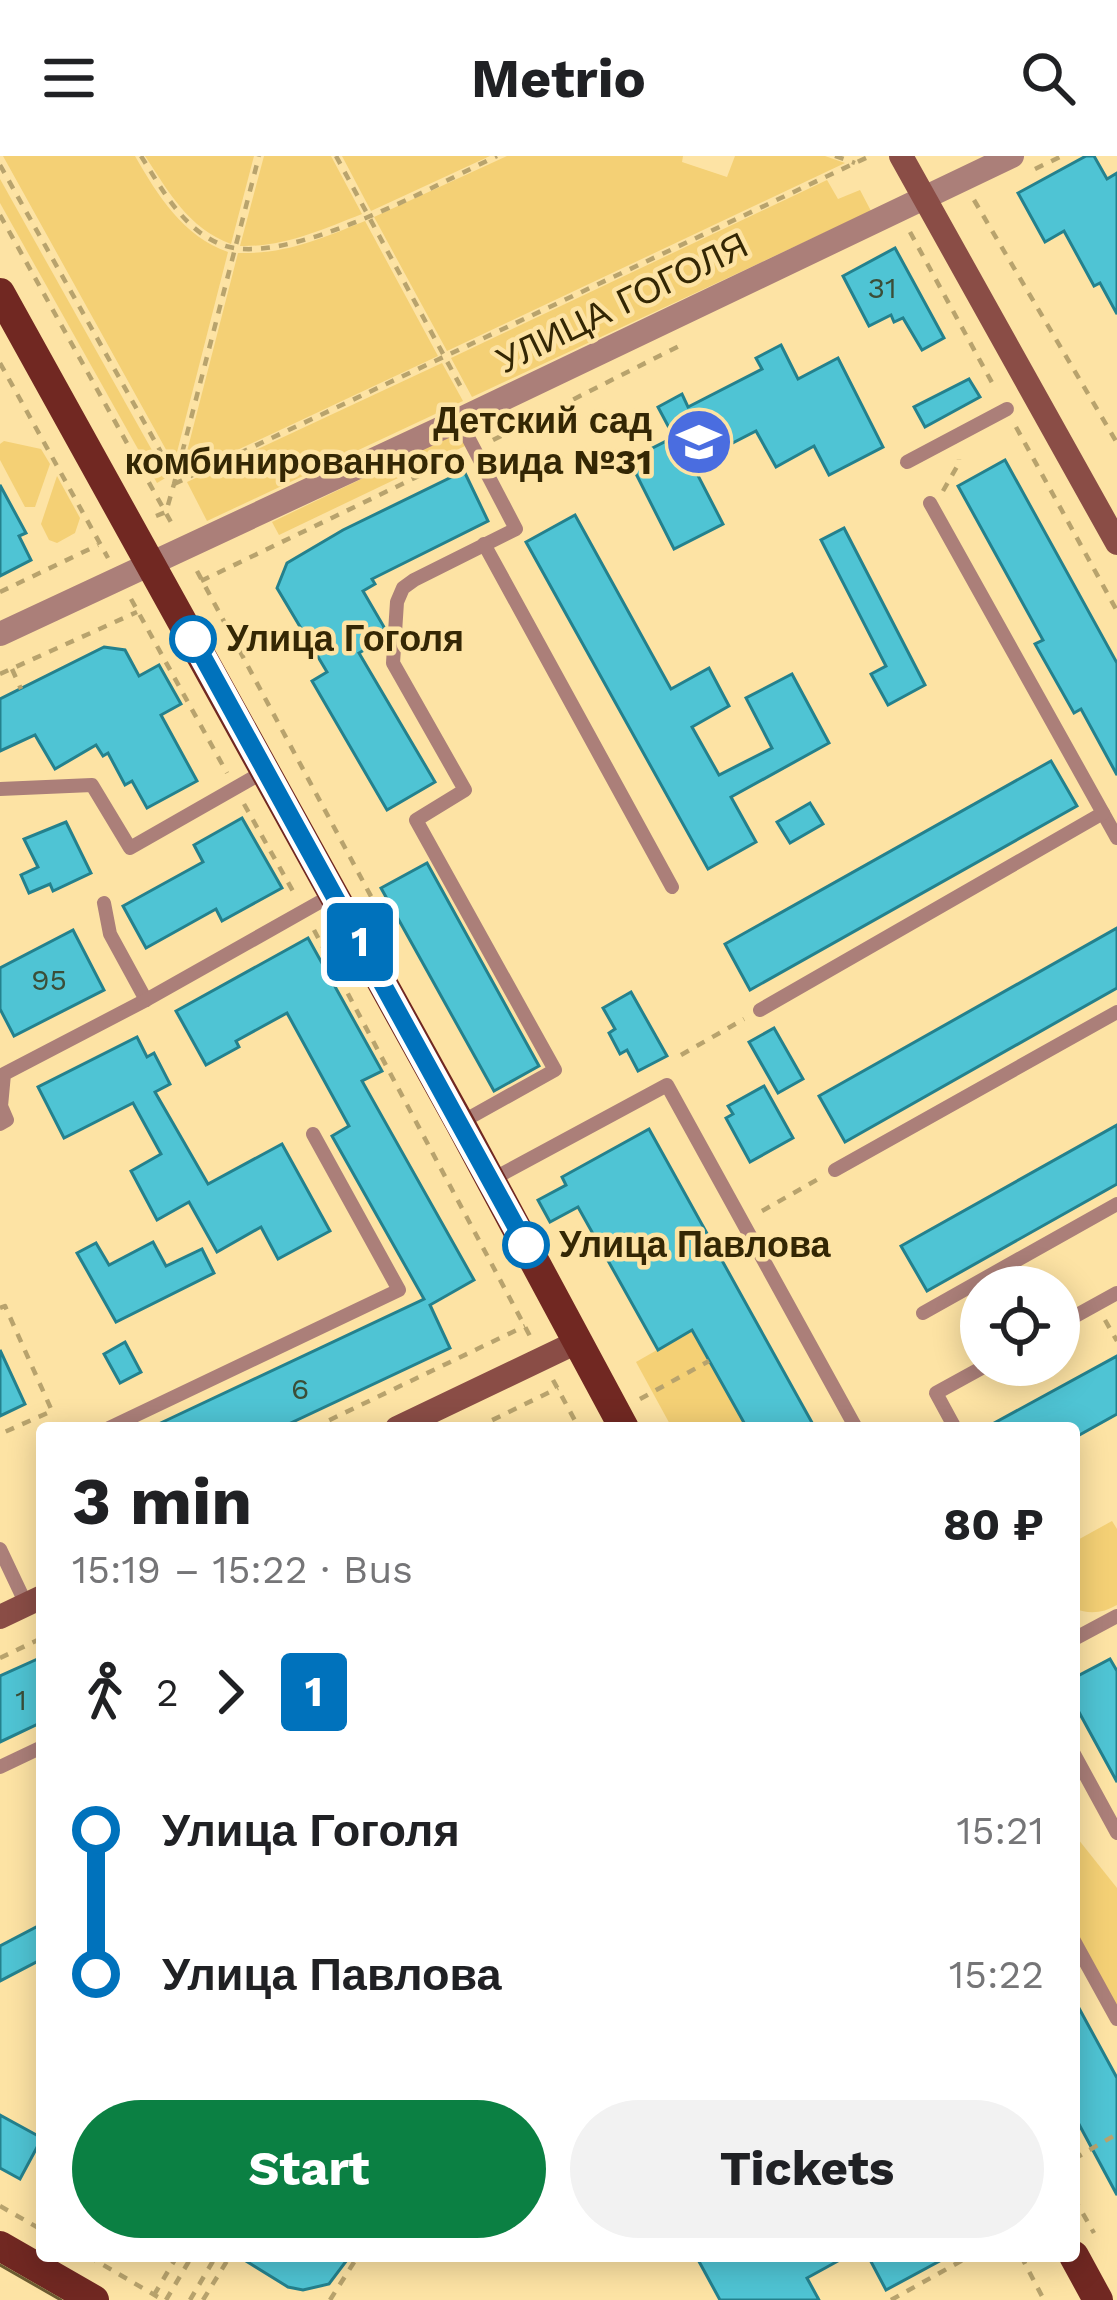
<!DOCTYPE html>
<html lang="en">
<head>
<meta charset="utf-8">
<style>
	:root { --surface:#fff; --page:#f2f2f2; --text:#202124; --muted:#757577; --accent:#0b8043 }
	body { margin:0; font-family:"Work Sans",sans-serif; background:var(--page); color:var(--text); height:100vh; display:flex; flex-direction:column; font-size:45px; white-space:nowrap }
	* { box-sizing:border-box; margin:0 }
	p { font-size:39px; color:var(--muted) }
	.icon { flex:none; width:66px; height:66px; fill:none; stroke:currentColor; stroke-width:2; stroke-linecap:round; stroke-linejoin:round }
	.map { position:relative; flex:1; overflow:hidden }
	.panel { position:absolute; left:36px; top:1266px; width:1044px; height:840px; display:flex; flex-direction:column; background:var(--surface); border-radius:12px; box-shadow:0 6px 30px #0003 }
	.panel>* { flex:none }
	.badge { padding:0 24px; border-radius:9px; font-size:42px; line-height:78px }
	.buttons { position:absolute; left:960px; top:1110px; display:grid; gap:24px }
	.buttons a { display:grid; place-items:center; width:120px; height:120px; border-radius:50%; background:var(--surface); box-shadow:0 6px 30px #0003; font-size:60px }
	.map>.badge { position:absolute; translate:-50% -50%; box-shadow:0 0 0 6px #fff }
	.legs { display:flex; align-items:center; gap:18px; height:132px; padding:0 36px; font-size:39px }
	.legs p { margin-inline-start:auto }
	.head { display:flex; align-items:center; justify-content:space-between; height:204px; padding:0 36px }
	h1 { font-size:66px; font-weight:700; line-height:90px }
	.action { display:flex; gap:24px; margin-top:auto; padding:24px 36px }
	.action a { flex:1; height:138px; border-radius:72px; background:var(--accent); color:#fff; font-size:48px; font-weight:700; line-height:138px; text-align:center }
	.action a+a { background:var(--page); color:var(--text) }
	ul { padding:0 36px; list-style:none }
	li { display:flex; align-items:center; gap:42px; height:144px; font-size:45px }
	li i { display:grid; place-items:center; width:18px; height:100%; margin:0 15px; background:currentColor }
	li i::after { content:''; width:30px; height:30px; margin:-15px; border:9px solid; border-radius:50%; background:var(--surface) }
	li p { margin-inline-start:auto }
	li:first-child i { background:linear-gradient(#0000 50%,currentColor 0) }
	li:last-child i { background:linear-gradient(currentColor 50%,#0000 0) }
	header { display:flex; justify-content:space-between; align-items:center; height:156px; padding:0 36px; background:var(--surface); font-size:54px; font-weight:700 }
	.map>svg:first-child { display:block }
	.green { fill:#f4d075 }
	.building { fill:#4fc4d4; stroke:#24818d; stroke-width:3 }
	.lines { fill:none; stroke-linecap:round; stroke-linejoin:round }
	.path { stroke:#b8a36d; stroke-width:4.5; stroke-dasharray:9 9; stroke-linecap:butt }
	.service { stroke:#ab7f79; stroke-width:14 }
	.tertiary { stroke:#ab7f79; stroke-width:24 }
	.secondary { stroke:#8a4d46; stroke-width:24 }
	.primary { stroke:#712822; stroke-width:30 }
	.tram { stroke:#6c5b31; stroke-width:3 }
	.line-1-casing { stroke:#fff; stroke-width:27 }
	.line-1 { stroke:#0072bc; stroke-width:18 }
	.stop-1-dot { fill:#fff; stroke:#0072bc; stroke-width:6 }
	.labels { text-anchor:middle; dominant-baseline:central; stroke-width:9; stroke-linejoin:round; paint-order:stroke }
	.number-label { font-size:30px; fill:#3b4e38 }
	.street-label { font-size:36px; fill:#342704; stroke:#fde3a4 }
	.poi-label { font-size:36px; font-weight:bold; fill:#342704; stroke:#fde3a4; text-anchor:end }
	.stop-label { font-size:36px; font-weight:bold; fill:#342704; stroke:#fde3a4; text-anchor:start }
</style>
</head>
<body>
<header><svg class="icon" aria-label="menu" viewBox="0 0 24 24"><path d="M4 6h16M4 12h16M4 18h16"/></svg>Metrio<svg class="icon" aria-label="search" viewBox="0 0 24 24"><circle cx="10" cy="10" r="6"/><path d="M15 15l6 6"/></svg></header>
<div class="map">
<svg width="1117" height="2144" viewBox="0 0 1117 2144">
	<rect width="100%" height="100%" fill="#fde3a4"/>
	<g class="green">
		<path d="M3 0H135C158 40 183 80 228 96L174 308Z"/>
		<path d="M145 0H254L231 88C188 72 169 36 145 0Z"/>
		<path d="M264 0H331L362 58C321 74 284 91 240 90Z"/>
		<polygon points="342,0 490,0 371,55"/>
		<polygon points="507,0 683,0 682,6 727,21 735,0 825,0 845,7 447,195 374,61"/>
		<polygon points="0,23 167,321 157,327 0,47"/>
		<polygon points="827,24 838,43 860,34 871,55 472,241 451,202"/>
		<path d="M365 65 438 200 184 319 182 315 238 97C287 98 320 83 365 65Z"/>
		<polygon points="442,207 463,245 207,365 187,326"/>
		<polygon points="459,276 465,290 279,379 272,366"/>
		<polygon points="4,285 41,293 50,308 35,351 25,351 0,304 0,288"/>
		<polygon points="57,320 80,362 75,377 57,387 49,384 41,368"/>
		<polygon points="692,1174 747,1272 672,1272 636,1206"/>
		<path d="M1112 1365 1117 1373V1449C1103 1457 1089 1459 1074 1452V1386Z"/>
		<polygon points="1074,1678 1117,1732 1117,1863 1074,1785"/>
	</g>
	<g class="building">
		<polygon points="1086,0 1094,0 1107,23 1117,17 1117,158 1100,127 1094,130 1064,75 1045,86 1018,37"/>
		<polygon points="895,92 944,182 922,194 903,162 894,166 891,159 869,170 843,120"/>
		<polygon points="781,189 798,223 838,202 883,291 829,319 814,290 776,311 756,275 692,308 723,368 674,393 629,304 674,281 658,251 682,238 688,251 762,213 756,202"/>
		<polygon points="969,223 980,241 925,271 914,251"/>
		<polygon points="1005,304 1117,507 1117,619 1081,553 1074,557 1035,488 1043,484 958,330"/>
		<polygon points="464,315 488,365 372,423 375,428 363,435 384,471 383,483 359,497 435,626 387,654 312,525 327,516 277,432 287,407 343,374"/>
		<polygon points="0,329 26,377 19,380 31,404 0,420"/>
		<polygon points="575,359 671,533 709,512 729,550 692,571 719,619 772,592 746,542 792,518 829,587 731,641 756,686 708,713 526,386"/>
		<polygon points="844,372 925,529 888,549 871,518 886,510 821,384"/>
		<polygon points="104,491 125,494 139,520 159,509 181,548 161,559 197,625 147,652 132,625 125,629 108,597 103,600 96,589 55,613 35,579 0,595 0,543"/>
		<polygon points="1051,605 1077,650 750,834 725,788"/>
		<polygon points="810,647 823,668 790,687 777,666"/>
		<polygon points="242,662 282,732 222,765 216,753 146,792 123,750 203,706 194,689"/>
		<polygon points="66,666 91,717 53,735 50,728 29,737 21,719 38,711 24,683"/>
		<polygon points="427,707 539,910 494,935 381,732"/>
		<polygon points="1117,772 1117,832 845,986 819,940"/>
		<polygon points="73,774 104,834 14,880 0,853 0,812"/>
		<polygon points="308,782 382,915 362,925 474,1124 430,1149 450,1192 280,1272 150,1272 424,1143 332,980 349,970 287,857 236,885 239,891 206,909 176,855"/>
		<polygon points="631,836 667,900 638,915 627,894 620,898 609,877 615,873 603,852"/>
		<polygon points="774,872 803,923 778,937 749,886"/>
		<polygon points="137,881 147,901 154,897 170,928 155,936 208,1028 282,988 330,1075 278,1103 261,1071 217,1096 189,1046 157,1064 131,1015 161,998 133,947 64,982 38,931"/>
		<polygon points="764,930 793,982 750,1006 726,962 733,958 728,950"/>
		<polygon points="1117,969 1117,1028 927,1135 901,1090"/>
		<polygon points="649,973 815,1272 747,1272 692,1174 658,1194 578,1051 550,1066 538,1044 566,1029 562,1021"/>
		<polygon points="153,1086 166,1110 202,1093 214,1117 116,1166 77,1097 96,1087 109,1109"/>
		<polygon points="125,1186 141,1216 120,1227 104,1198"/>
		<polygon points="0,1194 25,1248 0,1260"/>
		<polygon points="1117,1200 1117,1258 1074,1282 1074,1272 985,1272"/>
		<polygon points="42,1501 42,1566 0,1586 0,1520"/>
		<polygon points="1110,1503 1117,1515 1117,1626 1074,1547 1074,1522"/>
		<polygon points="42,1768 42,1803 0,1825 0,1790"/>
		<polygon points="1074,1843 1117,1922 1117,2039 1074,1959"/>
		<polygon points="0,1959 42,1982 20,2023 0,2012"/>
		<polygon points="238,2100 350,2100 329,2128 303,2134 288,2131"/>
		<polygon points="696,2100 847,2100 807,2122 819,2144 720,2144"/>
		<polygon points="868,2100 949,2100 886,2134"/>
	</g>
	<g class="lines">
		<g class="path">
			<path d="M141 0C162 33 182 72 220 88 282 115 437 28 497 0"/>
			<polyline points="336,0 462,233"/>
			<polyline points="835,0 855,7"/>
			<polyline points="0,9 176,323"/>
			<polyline points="1035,13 1062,0"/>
			<polyline points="974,44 1117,287"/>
			<polyline points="0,59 172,368"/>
			<polyline points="910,76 996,234"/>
			<polyline points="0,207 108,402"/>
			<polyline points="1016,271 1117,455"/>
			<polyline points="493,284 681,189"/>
			<polyline points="174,328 870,0"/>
			<polyline points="943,335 959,307 959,303"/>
			<polyline points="156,360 166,356 174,328 259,0"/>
			<polyline points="197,415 381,759"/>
			<polyline points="201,425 456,302"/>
			<polyline points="0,436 98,389"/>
			<polyline points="131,443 227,617"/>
			<polyline points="12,513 21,533"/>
			<polyline points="0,518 137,456"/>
			<polyline points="244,648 294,737"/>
			<polyline points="314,774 531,1182"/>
			<polyline points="681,899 744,863"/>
			<polyline points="762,1055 820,1022"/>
			<polyline points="0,1152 5,1150 52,1255 0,1278"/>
			<polyline points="1105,1164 1117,1185"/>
			<polyline points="553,1224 579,1272"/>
			<polyline points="640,1243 709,1205"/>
			<polyline points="313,1272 525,1170"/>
			<polyline points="476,1272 558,1232"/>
			<polyline points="0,1502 42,1482"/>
			<polyline points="1074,2003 1117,1978"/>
			<polyline points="1074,2042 1094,2077"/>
			<polyline points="0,2050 42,2074"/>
			<polyline points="88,2100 163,2144"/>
			<polyline points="1021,2100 1044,2144"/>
			<polyline points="154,2139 177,2100"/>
			<polyline points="166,2144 192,2100"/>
			<polyline points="190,2144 216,2100"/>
			<polyline points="203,2144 230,2100"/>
			<polyline points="330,2144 358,2100"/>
			<polyline points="891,2144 970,2100"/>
		</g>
		<g class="service">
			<polyline points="459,264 516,373 414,424 403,432 397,446 393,507 465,634 416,664 555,914 460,967"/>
			<polyline points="907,306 1007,253"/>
			<polyline points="930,347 1117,682"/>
			<polyline points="484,388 672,731"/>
			<polyline points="0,633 92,629 130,692 265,615"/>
			<polyline points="104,747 110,778 146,844"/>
			<polyline points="760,854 1103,657"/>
			<polyline points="0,968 7,964 1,950 4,918 146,844 334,738"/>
			<polyline points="835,1014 1117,856"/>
			<polyline points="491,1024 667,929 856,1272"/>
			<polyline points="923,1157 1117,1048"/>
			<polyline points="1059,1169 1117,1137"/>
			<polyline points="109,1272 399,1134 313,978"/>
			<polyline points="955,1272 936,1237 987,1209"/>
			<polyline points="0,1393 26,1448"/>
			<polyline points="1074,1483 1117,1460"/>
			<polyline points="1074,1598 1117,1677"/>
			<polyline points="0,1611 42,1591"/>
			<polyline points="1074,1785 1117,1863"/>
		</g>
		<polyline class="tertiary" points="0,478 459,264 1012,0"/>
		<g class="secondary">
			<polyline points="901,0 1117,387"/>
			<polyline points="397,1272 577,1186"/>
			<polyline points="0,1461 42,1441"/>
		</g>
		<g class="primary">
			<polyline points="0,137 460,967 624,1272"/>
			<polyline points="0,2090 94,2144"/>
			<polyline points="1074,2100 1098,2144"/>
		</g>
		<polyline class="tram" points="0,2109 61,2144"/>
	</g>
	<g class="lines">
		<g class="line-1-casing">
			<polyline id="line-1" points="193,483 526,1089"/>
		</g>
		<use href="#line-1" class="line-1"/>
	</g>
	<defs>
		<g id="school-disc" transform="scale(3.45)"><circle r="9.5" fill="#4a6de0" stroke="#fde3a4"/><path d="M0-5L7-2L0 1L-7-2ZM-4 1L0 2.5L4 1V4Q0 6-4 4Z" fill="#fff"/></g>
	</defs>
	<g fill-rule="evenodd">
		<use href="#school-disc" x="699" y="286"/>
	</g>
	<g class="stop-1-dot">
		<circle cx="193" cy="483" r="21"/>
		<circle cx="526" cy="1089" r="21"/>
	</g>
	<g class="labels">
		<g class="number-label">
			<text x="882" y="131">31</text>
			<text x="49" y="823">95</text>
			<text x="300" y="1232">6</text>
			<text x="21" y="1543">1</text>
		</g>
		<g class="street-label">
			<text transform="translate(622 147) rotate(-26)">УЛИЦА ГОГОЛЯ</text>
		</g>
		<g class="poi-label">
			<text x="652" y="265">Детский сад<tspan x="652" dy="41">комбинированного вида №31</tspan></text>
		</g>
		<g class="stop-label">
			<text x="226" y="483">Улица Гоголя</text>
			<text x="559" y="1089">Улица Павлова</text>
		</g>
	</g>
</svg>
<div class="buttons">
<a><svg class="icon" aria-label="locate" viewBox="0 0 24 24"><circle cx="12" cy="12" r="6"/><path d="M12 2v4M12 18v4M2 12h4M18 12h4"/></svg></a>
</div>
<b class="badge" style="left:360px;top:786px;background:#0072bc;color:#fff">1</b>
<section class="panel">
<div class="head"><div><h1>3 min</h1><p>15:19 – 15:22 · Bus</p></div><b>80 ₽</b></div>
<div class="legs"><svg class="icon" aria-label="walk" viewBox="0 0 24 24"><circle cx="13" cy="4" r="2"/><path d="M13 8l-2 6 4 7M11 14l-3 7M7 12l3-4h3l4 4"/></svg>2<svg class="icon" aria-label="forward" viewBox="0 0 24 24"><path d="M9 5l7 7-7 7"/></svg><b class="badge" style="background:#0072bc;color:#fff">1</b></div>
<ul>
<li><i style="color:#0072bc"></i><b>Улица Гоголя</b><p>15:21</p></li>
<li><i style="color:#0072bc"></i><b>Улица Павлова</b><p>15:22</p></li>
</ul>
<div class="action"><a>Start</a><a>Tickets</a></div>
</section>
</div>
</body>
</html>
